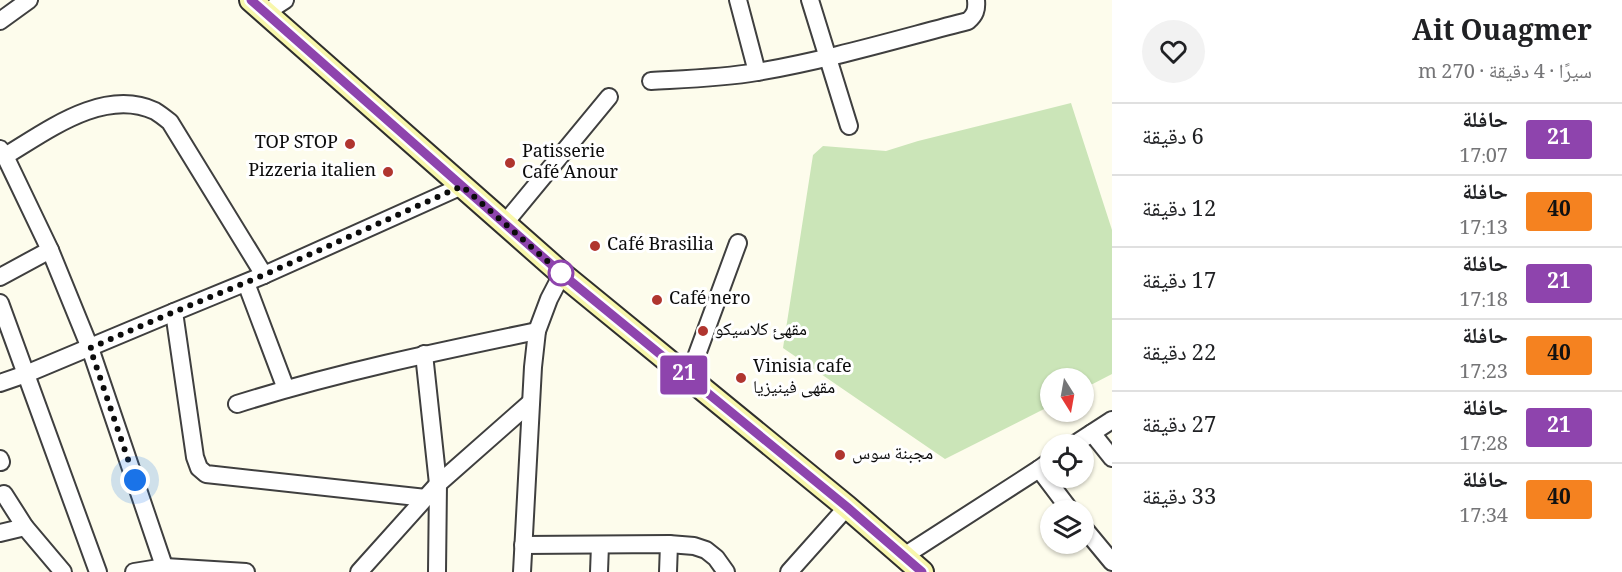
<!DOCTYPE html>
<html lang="ar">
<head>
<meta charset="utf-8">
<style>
	:root { --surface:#fff; --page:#f2f2f2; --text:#202124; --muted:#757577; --line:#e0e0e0 }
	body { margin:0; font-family:Georgia,"Noto Naskh Arabic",serif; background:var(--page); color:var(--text); direction:rtl; height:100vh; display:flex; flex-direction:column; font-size:22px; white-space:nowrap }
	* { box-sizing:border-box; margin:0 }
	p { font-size:20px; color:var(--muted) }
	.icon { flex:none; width:33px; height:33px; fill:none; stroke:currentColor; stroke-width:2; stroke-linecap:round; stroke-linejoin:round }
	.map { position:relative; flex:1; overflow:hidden; direction:ltr }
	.panel { display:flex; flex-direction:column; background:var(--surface); width:510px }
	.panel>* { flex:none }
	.badge { padding:0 12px; border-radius:4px; font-size:21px; line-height:39px }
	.needle { width:39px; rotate:169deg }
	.controls { position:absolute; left:1040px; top:368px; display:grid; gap:12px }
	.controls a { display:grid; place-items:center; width:54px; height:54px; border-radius:50%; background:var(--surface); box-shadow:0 2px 4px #0004; font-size:30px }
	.you { position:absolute; width:30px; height:30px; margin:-15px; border:4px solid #fff; border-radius:50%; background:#1a73e8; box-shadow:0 0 0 9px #1a73e833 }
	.map>.badge { position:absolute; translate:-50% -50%; box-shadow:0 0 0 3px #fff }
	.round { display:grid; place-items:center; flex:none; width:63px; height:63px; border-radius:32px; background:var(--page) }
	.overview { display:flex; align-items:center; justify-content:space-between; height:102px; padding:0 30px }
	h1 { font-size:28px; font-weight:800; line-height:45px }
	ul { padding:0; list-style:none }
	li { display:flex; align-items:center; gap:18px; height:72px; padding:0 30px; border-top:2px solid var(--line) }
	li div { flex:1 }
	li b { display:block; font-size:22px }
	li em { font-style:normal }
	li .badge { min-width:66px; font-weight:700; text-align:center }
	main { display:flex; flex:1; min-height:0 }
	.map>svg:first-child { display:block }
	.green { fill:#cbe5b8 }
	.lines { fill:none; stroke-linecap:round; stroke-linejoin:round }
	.street-casing { stroke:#3f3f3f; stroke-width:20 }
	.secondary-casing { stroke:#2e2e2e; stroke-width:26 }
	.street { stroke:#fff; stroke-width:16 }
	.secondary { stroke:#f8f7ac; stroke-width:22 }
	.line-casing { stroke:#fff; stroke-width:14 }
	.line { stroke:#8e44ad; stroke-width:9 }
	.walk { stroke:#0c0c0c; stroke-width:6; stroke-dasharray:0 10.8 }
	.poi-dot { fill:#b0352f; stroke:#fff; stroke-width:2 }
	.stop-dot { fill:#fff; stroke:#8e44ad; stroke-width:3 }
	.labels { text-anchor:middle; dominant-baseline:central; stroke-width:6; stroke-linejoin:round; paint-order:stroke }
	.poi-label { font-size:18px; fill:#0c0c0c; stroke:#fff; text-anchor:start }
</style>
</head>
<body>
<main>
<section class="panel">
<div class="overview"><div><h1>Ait Ouagmer</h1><p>سيرًا · 4 دقيقة · 270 m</p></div><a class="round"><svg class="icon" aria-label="heart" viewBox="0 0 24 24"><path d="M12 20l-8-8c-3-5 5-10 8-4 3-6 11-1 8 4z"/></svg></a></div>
<ul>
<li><span class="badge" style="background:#8e44ad;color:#fff">21</span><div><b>حافلة</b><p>17:07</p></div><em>6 دقيقة</em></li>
<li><span class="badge" style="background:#f58220;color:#111">40</span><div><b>حافلة</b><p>17:13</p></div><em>12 دقيقة</em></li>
<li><span class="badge" style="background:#8e44ad;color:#fff">21</span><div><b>حافلة</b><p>17:18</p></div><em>17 دقيقة</em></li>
<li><span class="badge" style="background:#f58220;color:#111">40</span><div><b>حافلة</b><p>17:23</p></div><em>22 دقيقة</em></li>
<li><span class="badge" style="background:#8e44ad;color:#fff">21</span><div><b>حافلة</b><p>17:28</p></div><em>27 دقيقة</em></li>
<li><span class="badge" style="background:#f58220;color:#111">40</span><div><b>حافلة</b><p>17:34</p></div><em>33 دقيقة</em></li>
</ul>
</section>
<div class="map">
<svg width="1112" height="572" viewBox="0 0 1112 572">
	<rect width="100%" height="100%" fill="#fdfcec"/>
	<polygon class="green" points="1071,103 1112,230 1112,374 1083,389 1083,378 1050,378 1050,406 945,459 783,348 813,155 823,146 886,151 918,141"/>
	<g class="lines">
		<g class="street-casing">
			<g id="street">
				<polyline points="738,0 757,72"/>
				<polyline points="810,0 849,126"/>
				<polyline points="265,13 285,0"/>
				<polyline points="0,21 29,0"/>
				<path d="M651 81C686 79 722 78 757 72 828 60 898 39 968 21 975 15 977 10 976 0"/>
				<path d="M0 149 5 156C47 131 104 87 155 111 160 114 165 118 170 122L264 275"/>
				<polyline points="5,156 50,250 90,348 166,572"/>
				<polyline points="505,223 609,97"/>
				<polyline points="0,277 50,250"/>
				<polyline points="246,283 286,389"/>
				<polyline points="0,303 98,572"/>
				<polyline points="174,312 195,457 199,468 206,474 426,498"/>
				<polyline points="424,354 438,484 437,572"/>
				<polyline points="688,379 738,243"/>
				<polyline points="0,383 26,374 174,312 264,275 462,186"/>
				<path d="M237 404C335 373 436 352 537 331"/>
				<polyline points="1092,433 1112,458"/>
				<polyline points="1075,444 1112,420"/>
				<polyline points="0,459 1,462"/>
				<polyline points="1050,461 1039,469 1070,510"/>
				<polyline points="4,494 25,527 63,572"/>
				<polyline points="1083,527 1112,562"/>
				<polyline points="0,533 25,527"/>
				<polyline points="523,545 669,544 694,546 706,550 716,558 726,572"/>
				<polyline points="904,556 1039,469"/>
				<polyline points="134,572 165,567 246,572"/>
				<polyline points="359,572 438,484 531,402"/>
				<polyline points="522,572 533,367 537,331 549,299 562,274"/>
				<polyline points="599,572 600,545"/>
				<polyline points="668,572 669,544"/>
				<polyline points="789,572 847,507"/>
			</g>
		</g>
		<g class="secondary-casing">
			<polyline id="secondary" points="251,0 562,274 847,507 922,572"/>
		</g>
		<use href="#street" class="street"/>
		<use href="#secondary" class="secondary"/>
	</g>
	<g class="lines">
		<g class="line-casing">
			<polyline id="line" points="251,0 562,274 847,507 922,572"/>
		</g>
		<use href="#line" class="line"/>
		<polyline class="walk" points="135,480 90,348 174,312 264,275 462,186 562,274 561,273"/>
	</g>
	<g class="poi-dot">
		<circle cx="350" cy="144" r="6"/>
		<circle cx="510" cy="163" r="6"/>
		<circle cx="388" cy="172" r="6"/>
		<circle cx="595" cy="246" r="6"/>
		<circle cx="657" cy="300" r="6"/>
		<circle cx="703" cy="331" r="6"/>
		<circle cx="741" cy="378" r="6"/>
		<circle cx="840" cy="455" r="6"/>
	</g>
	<circle class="stop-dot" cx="561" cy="273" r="12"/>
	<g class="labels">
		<g class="poi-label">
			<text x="338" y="144" text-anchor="end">TOP STOP</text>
			<text x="522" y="153">Patisserie<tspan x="522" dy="21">Café Anour</tspan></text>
			<text x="376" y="172" text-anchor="end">Pizzeria italien</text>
			<text x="607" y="246">Café Brasilia</text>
			<text x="669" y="300">Café nero</text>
			<text x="715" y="331">مقهئ كلاسيكو</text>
			<text x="753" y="368">Vinisia cafe<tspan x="753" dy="21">مقهى فينيزيا</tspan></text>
			<text x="852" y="455">مجبنة سوس</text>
		</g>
	</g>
</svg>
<div class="controls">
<a><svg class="needle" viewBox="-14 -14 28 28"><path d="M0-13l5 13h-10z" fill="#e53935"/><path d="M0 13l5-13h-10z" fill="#757577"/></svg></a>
<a><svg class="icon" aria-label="locate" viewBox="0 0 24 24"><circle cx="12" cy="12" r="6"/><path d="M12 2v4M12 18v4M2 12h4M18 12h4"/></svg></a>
<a><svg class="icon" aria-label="layers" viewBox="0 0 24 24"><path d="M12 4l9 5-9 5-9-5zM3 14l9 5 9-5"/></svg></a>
</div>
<div class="you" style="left:135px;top:480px"></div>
<b class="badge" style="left:684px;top:375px;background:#8e44ad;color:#fff">21</b>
</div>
</main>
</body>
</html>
